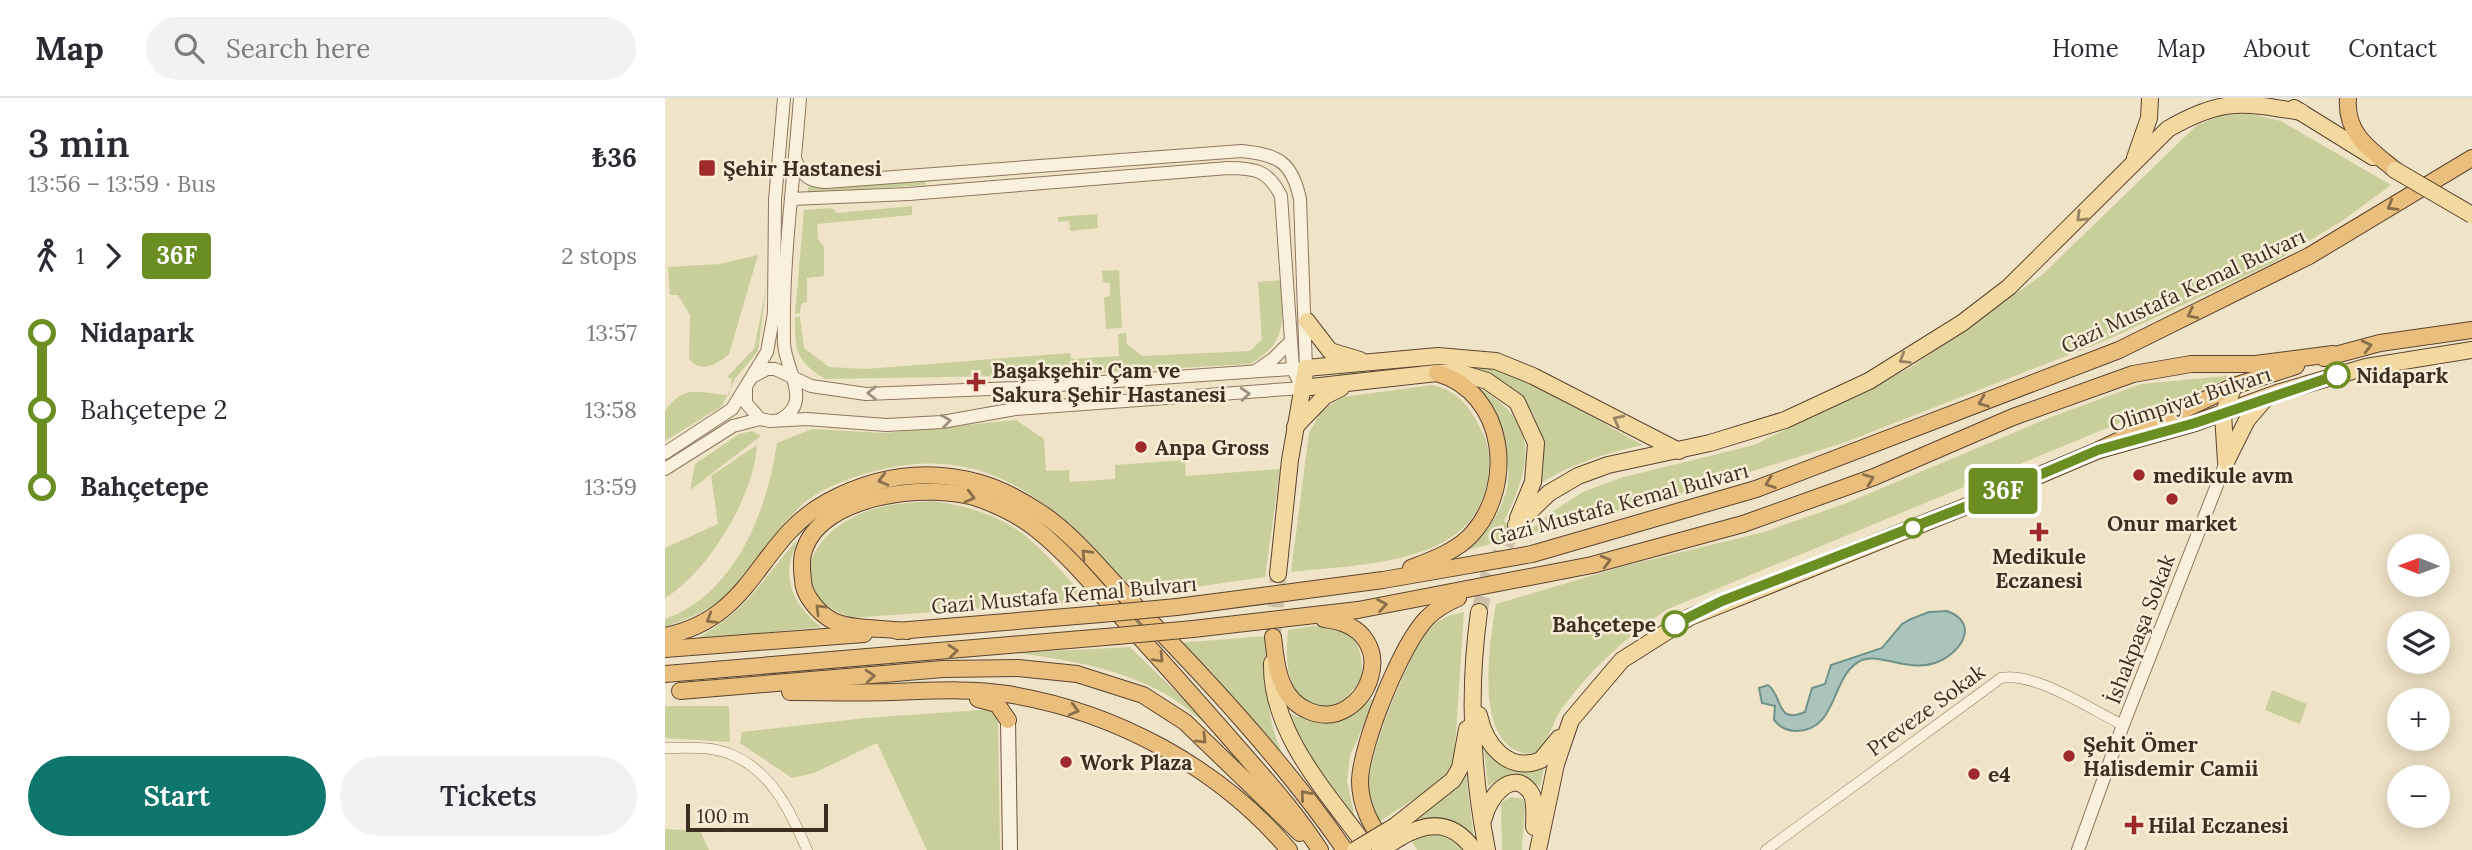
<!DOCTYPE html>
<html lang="en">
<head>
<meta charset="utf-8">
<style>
	:root { --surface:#fff; --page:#f2f2f3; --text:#2b2b33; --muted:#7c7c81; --line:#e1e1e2; --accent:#0f766e }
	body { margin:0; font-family:Lora,serif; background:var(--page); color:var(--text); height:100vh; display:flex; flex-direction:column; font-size:26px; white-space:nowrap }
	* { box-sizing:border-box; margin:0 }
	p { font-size:23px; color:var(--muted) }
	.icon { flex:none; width:38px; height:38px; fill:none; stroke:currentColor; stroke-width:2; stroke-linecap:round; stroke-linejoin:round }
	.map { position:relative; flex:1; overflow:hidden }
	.side { display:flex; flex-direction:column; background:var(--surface); width:665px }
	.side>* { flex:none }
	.badge { padding:0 14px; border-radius:5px; font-size:24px; line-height:46px }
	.needle { width:46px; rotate:271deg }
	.tools { position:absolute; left:1722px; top:436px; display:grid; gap:14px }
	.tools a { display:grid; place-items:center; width:63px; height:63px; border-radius:50%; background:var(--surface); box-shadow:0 4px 18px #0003; font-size:35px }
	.scale { position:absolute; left:21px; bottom:18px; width:142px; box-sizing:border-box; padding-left:7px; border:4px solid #3d2e20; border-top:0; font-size:19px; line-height:24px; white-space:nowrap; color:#3d2e20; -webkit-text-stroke:5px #f7eed8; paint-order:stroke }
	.map>.badge { position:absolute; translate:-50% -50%; box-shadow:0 0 0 4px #fff }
	.legs { display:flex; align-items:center; gap:10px; height:77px; padding:0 28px; font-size:23px }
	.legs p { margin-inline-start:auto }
	.overview { display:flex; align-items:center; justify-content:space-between; height:119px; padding:0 28px }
	h1 { font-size:38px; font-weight:600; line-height:52px }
	.cta { display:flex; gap:14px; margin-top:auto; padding:14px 28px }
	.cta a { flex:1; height:80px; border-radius:42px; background:var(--accent); color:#fff; font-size:28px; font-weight:600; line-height:80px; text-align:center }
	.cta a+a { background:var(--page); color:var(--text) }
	ul { padding:0 28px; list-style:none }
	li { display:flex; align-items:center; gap:24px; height:77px; font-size:26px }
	li i { display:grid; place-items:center; width:10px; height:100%; margin:0 9px; background:currentColor }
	li i::after { content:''; width:18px; height:18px; margin:-9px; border:5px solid; border-radius:50%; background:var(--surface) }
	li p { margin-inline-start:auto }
	li:first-child i { background:linear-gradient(#0000 50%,currentColor 0) }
	li:last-child i { background:linear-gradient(currentColor 50%,#0000 0) }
	header { display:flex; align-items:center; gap:42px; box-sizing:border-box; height:98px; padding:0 35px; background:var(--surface); border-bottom:2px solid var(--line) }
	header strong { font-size:33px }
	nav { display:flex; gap:38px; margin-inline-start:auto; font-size:24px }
	.search { width:490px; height:63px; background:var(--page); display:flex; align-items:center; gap:18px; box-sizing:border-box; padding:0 24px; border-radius:38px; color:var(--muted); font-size:26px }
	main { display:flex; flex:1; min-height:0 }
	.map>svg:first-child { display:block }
	.green { fill:#c9cf9b }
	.water { fill:#a9c4bc; stroke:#6f938a; stroke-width:2 }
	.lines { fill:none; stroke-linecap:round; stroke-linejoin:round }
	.primary-tunnel { stroke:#ccc0a6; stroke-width:16; stroke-dasharray:16 8; stroke-linecap:butt }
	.minor-casing { stroke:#8d765c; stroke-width:11 }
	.tertiary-casing { stroke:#8d765c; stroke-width:14 }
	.secondary-casing { stroke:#6f573f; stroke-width:16 }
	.primary-casing { stroke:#5b4430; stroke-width:18 }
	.trunk-casing { stroke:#5b4430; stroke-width:18 }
	.minor { stroke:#faf1dc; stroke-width:10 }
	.tertiary { stroke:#faf1dc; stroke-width:12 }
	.secondary { stroke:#faf1dc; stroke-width:14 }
	.primary { stroke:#f3d9a0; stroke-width:16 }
	.trunk { stroke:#eabe7c; stroke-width:16 }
	.primary-bridge-casing { stroke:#5b4430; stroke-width:18; stroke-linecap:butt }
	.trunk-bridge-casing { stroke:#5b4430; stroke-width:18; stroke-linecap:butt }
	.primary-bridge { stroke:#f3d9a0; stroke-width:16 }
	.trunk-bridge { stroke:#eabe7c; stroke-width:16 }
	.oneway { stroke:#8b6f49 }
	.oneway2 { stroke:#988460 }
	.oneway3 { stroke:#9c907e }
	.line-1-casing { stroke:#fff; stroke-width:16 }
	.line-1 { stroke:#6b8e23; stroke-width:10 }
	.poi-dot { fill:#9e2a2b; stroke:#f7eed8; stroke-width:2.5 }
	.stop-1-dot { fill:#fff; stroke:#6b8e23; stroke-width:3.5 }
	.labels { text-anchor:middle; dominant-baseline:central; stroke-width:5; stroke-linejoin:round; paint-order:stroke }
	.poi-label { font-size:21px; font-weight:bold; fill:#3d2e20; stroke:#f7eed8; text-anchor:start }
	.street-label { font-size:21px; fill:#3d2e20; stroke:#f7eed8 }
	.stop-label { font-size:21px; font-weight:bold; fill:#3d2e20; stroke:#f7eed8; text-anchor:start }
</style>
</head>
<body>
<header>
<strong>Map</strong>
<div class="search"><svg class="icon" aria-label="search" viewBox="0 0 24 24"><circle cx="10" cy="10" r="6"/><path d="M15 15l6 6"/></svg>Search here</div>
<nav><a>Home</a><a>Map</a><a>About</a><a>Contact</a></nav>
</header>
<main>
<section class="side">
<div class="overview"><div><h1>3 min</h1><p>13:56 – 13:59 · Bus</p></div><b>₺36</b></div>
<div class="legs"><svg class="icon" aria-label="walk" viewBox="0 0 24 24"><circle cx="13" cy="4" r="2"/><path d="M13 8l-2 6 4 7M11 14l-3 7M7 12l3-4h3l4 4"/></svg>1<svg class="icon" aria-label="forward" viewBox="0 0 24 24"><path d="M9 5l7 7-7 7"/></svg><b class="badge" style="background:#6b8e23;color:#fff">36F</b><p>2 stops</p></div>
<ul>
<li><i style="color:#6b8e23"></i><b>Nidapark</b><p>13:57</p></li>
<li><i style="color:#6b8e23"></i><span>Bahçetepe 2</span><p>13:58</p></li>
<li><i style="color:#6b8e23"></i><b>Bahçetepe</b><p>13:59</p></li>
</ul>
<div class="cta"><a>Start</a><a>Tickets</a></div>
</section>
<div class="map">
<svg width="1807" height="752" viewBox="0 0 1807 752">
	<rect width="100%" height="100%" fill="#f0e4c8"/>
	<g class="green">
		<path d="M1585 16 1616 23 1726 87 1677 123 1606 166 1442 242 1181 344 995 402 799 453C861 403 852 348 810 288 875 322 868 365 839 423L859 437 884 416 918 394 955 380 1089 347 1245 270 1377 177 1532 27 1558 17Z"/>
		<polygon points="260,82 261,87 143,95 143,89"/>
		<polygon points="247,108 247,117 152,126 153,141 159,149 159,178 142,180 142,204 136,206 135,215 130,216 139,112 167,110 172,115"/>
		<polygon points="432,116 433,130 405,133 404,123 393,124 393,119"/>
		<path d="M93 157 64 256C53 266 34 277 24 260L25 217 13 197H5L3 169 55 166Z"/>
		<polygon points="454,172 457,230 441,231 439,199 445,198 445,185 438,184 437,173"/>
		<path d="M617 182C617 222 624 244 585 266L395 277 160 281C130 262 130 253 130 219H135L139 250 164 269 201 271 405 255 406 261 454 258 453 236 461 235 462 246 477 258 585 253 597 241 593 184Z"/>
		<path d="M102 185 93 253 70 281 57 308 0 343V313C20 285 34 295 64 297L67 281 62 279 89 251Z"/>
		<path d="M779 263C850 265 916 314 978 347 941 355 909 365 876 385 885 324 861 284 799 269L674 281 673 275Z"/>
		<path d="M1571 277 1003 511C962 538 928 569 898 609 889 622 884 640 875 651 870 657 861 656 855 654 809 639 825 543 831 506L959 468 1099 434 1179 406 1386 319 1476 286Z"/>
		<path d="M767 287C794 292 806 311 818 335 827 354 825 374 820 393 800 469 689 466 626 474L644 335 657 312 678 299Z"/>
		<path d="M351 322 379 341 381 373 404 372 405 384 450 381V367L520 362 521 378 615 371 600 479 474 497C398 420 338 344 218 371 193 377 165 386 144 401 110 428 93 469 61 498 44 513 21 521 0 529V521C70 496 102 414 112 345L147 331 219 335Z"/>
		<polygon points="87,333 96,338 25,392 30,366 74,336"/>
		<path d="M92 347C90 396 43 475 0 500V450L53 426 46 378Z"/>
		<path d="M266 403C351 414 369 444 424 503L186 520C118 494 142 438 197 415 219 406 243 405 266 403Z"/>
		<path d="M131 443C131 452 126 457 125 465 121 493 136 513 156 529L28 542C79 517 96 483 131 443Z"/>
		<path d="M799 514 789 666 777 683 712 725C709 717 705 708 703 699 698 669 745 551 766 529 774 521 788 516 799 514Z"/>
		<path d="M661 526C693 538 697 546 697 581L675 607C623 615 619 572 623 532Z"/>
		<path d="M601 538C601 579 600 618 617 655L512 545Z"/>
		<path d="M465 549 558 640C544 629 530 617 516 606 470 573 406 562 352 555Z"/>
		<polygon points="1607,592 1642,606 1635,626 1600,612"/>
		<path d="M711 598 685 658 682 683 690 721C664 689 638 654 624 615 664 632 678 624 711 598Z"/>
		<polygon points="0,608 64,608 65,644 0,640"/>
		<polygon points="315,612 329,612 333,618 335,752 262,752 212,645 149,675 127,680 75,645 77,634 201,620"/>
		<path d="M819 652C836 667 857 678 879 670L875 689C856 675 843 675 823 688Z"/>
		<polygon points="801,675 809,742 776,722 749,720 791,691"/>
		<polygon points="846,699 858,701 860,707 857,752 837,752 836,705"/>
		<polygon points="0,731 35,733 44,752 0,752"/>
		<polygon points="759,734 791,741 801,752 752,752 746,742"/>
	</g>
	<path class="water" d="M1282 513C1317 526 1294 557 1270 565 1243 574 1214 555 1197 562 1165 576 1174 632 1132 633 1122 633 1116 630 1109 622L1110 608 1097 605 1094 590 1103 587C1118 597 1110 627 1140 614L1147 590 1160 586 1166 567 1217 550 1237 526 1246 521 1264 514Z"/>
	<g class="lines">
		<g class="primary-tunnel">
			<polyline points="814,514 823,479 851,427"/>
			<polyline points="609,533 613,476"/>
		</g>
		<g class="minor-casing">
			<g id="minor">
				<path d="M0 650C21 650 46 648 65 656 106 672 126 714 142 752"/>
				<path d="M1101 752 1336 580C1369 573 1427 612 1458 627"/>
			</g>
		</g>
		<g class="tertiary-casing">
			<g id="tertiary">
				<polyline points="592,272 608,261 626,243"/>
				<path d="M87 279 102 271H110L146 288 201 296 350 290 641 270 635 101C627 64 614 57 577 53L161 84C144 84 137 77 130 61"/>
				<polyline points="81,290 81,305 95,321"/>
				<path d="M116 321C148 304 120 272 119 245 117 164 129 81 135 0"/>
				<polyline points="0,355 67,311 102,254 109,215 110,102 119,0"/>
				<path d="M0 371 68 328 95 321 105 323 142 321 221 327 277 324 350 311 637 290 628 271 616 98C603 72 590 70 563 70L244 96 126 101"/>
				<polyline points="1413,752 1458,627 1561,364"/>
			</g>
		</g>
		<g class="secondary-casing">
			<polyline id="secondary" points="343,622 345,752"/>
		</g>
		<g class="primary-casing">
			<g id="primary">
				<polyline points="1629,10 1708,59"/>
				<polyline points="1470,60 1484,20 1485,0"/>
				<polyline points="642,223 665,253 695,262"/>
				<polyline points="637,290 772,275 796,275 822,283 852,304 871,345 868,384 853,420"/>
				<polyline points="630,329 660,298 676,290"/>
				<polyline points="1562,362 1582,322 1600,301"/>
				<polyline points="1561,364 1558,316 1569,288"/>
				<path d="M851 427 884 395 913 378 943 367 1045 345 1120 322 1204 283 1297 225 1344 189 1503 31C1556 0 1577 4 1636 14"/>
				<polyline points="613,476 625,362 641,270 773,258 831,263 868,278 1014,353"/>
				<path d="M814 514C803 593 807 675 822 752"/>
				<path d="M607 565C605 636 665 698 704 752"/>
				<path d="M814 617C820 646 843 676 876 662L894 640"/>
				<path d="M819 720C823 700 848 668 866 695 871 704 869 718 869 729"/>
				<polyline points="730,728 788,682 795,670 802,631"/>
				<path d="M736 739C765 722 789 724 809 752"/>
				<polyline points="873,752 891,666 906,622 957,562 1025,519 1297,410 1434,352 1530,325 1612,295 1701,269 1807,252"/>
			</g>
		</g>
		<g class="trunk-casing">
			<g id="trunk">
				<path d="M1683 0C1680 36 1705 51 1730 72"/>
				<polyline points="1659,260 1715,245 1807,232"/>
				<polyline points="1434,352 1569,288 1631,268"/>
				<path d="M746 470C767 462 792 453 807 436 851 387 841 295 772 275"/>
				<polyline points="512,509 718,482 867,456 1091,391 1454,252 1644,158 1807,60"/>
				<polyline points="528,531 693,512 927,467 1078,426 1209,379 1348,319 1468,276 1526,266 1590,266 1668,256"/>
				<polyline points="232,533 436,516"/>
				<path d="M242 533C219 530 189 532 168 523 155 516 138 498 138 482 137 474 136 464 138 456 153 395 267 384 315 401 334 408 355 418 371 431 408 460 438 500 470 534 506 573 541 613 576 653 604 685 632 716 655 752"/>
				<path d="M0 538C90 520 92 442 162 404 210 378 262 370 315 385 336 391 358 403 376 415 409 437 436 471 463 500 540 579 617 661 680 752"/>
				<path d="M608 539C610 554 611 573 618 587 623 599 632 608 644 613 701 637 745 530 659 521"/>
				<polyline points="0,551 199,536"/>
				<polyline points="0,576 452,538"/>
				<polyline points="15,593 278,571 353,570 412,576 478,597 520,624 635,735"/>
				<path d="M125 594C158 594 192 595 226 594 264 593 304 590 342 596 449 613 554 669 624 752"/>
				<polyline points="313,601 332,606 343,622"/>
				<path d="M720 747C706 727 695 708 695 683 696 646 736 547 762 520 771 511 781 505 793 500"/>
			</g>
		</g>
		<use href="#minor" class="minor"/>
		<use href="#tertiary" class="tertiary"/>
		<use href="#secondary" class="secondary"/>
		<use href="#primary" class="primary"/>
		<use href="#trunk" class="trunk"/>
		<g class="primary-bridge-casing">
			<g id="primary-bridge">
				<polyline points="1730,72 1807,117"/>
				<polyline points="690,752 730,728"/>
				<polyline points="715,752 736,739"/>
			</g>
		</g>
		<g class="trunk-bridge-casing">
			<g id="trunk-bridge">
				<polyline points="436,516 512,509"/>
				<polyline points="452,538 528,531"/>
			</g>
		</g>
		<use href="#primary-bridge" class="primary-bridge"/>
		<use href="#trunk-bridge" class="trunk-bridge"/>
	</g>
	<defs><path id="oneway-chevron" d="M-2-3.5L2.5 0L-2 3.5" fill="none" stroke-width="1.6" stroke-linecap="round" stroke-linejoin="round" transform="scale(1.75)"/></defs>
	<g class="oneway">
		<use href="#oneway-chevron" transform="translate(1727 108) rotate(149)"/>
		<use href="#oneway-chevron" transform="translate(1527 216) rotate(154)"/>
		<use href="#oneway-chevron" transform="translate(1702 248) rotate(-14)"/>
		<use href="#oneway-chevron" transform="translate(1318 304) rotate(159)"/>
		<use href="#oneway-chevron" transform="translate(1204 381) rotate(-21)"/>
		<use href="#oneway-chevron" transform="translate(218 382) rotate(165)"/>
		<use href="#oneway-chevron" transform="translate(1105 385) rotate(160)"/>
		<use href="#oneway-chevron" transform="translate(305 399) rotate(15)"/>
		<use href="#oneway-chevron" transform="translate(421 456) rotate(-134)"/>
		<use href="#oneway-chevron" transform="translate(941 463) rotate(-15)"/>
		<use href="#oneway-chevron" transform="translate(717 507) rotate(-10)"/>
		<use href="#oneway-chevron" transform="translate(155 511) rotate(-136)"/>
		<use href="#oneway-chevron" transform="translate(46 521) rotate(149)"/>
		<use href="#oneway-chevron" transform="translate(288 553) rotate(-5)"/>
		<use href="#oneway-chevron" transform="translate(494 560) rotate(47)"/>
		<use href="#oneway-chevron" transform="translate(205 578) rotate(-5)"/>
		<use href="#oneway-chevron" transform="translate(409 612) rotate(15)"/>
		<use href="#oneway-chevron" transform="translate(537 641) rotate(44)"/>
		<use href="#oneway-chevron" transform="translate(640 697) rotate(-131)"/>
	</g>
	<g class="oneway2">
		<use href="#oneway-chevron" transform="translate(1416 119) rotate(136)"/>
		<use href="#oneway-chevron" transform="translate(1239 261) rotate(148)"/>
		<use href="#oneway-chevron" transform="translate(953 322) rotate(-153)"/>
	</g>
	<g class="oneway3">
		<use href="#oneway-chevron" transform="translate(207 295) rotate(-180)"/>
		<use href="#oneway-chevron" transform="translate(580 296) rotate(-4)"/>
		<use href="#oneway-chevron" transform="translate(281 323) rotate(-8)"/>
	</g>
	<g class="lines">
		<g class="line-1-casing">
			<polyline id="line-1" points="1010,526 1057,503 1297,410 1433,352 1530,325 1672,277"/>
		</g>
		<use href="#line-1" class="line-1"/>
	</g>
	<g class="poi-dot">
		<rect x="33" y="61" width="18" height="18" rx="3.5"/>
		<path d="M307.5 273.5h7v7h7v7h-7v7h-7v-7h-7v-7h7z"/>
		<circle cx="476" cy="349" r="7"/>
		<circle cx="1474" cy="377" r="7"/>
		<circle cx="1507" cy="401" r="7"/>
		<path d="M1370.5 423.5h7v7h7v7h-7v7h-7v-7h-7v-7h7z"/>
		<circle cx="1404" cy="658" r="7"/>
		<circle cx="401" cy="664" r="7"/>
		<circle cx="1309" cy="676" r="7"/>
		<path d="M1465.5 716.5h7v7h7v7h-7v7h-7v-7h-7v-7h7z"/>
	</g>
	<g class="stop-1-dot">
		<circle cx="1672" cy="277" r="12"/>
		<circle cx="1248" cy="430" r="9"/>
		<circle cx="1010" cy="526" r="12"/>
	</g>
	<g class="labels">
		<g class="poi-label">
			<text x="58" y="70">Şehir Hastanesi</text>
			<text x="327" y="272">Başakşehir Çam ve<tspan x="327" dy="24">Sakura Şehir Hastanesi</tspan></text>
			<text x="490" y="349">Anpa Gross</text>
			<text x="1488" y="377">medikule avm</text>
			<text x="1507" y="425" text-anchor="middle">Onur market</text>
			<text x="1374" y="458" text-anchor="middle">Medikule<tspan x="1374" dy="24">Eczanesi</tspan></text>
			<text x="1418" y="646">Şehit Ömer<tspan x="1418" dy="24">Halisdemir Camii</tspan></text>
			<text x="415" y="664">Work Plaza</text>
			<text x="1323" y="676">e4</text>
			<text x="1483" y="727">Hilal Eczanesi</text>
		</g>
		<g class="street-label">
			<text transform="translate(1518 193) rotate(-25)">Gazi Mustafa Kemal Bulvarı</text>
			<text transform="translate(1525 301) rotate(-18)">Olimpiyat Bulvarı</text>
			<text transform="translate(954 406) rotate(-15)">Gazi Mustafa Kemal Bulvarı</text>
			<text transform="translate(399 497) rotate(-5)">Gazi Mustafa Kemal Bulvarı</text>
			<text transform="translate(1475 531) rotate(-69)">İshakpaşa Sokak</text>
			<text transform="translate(1261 612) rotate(-36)">Preveze Sokak</text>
		</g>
		<g class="stop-label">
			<text x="1691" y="277">Nidapark</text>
			<text x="991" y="526" text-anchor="end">Bahçetepe</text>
		</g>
	</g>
</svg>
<div class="tools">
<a><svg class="needle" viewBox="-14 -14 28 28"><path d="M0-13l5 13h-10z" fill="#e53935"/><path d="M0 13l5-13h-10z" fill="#7c7c81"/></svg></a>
<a><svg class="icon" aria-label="layers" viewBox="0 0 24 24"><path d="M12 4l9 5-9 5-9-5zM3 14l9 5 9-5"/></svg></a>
<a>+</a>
<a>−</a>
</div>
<div class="scale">100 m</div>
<b class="badge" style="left:1338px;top:393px;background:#6b8e23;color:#fff">36F</b>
</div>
</main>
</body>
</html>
